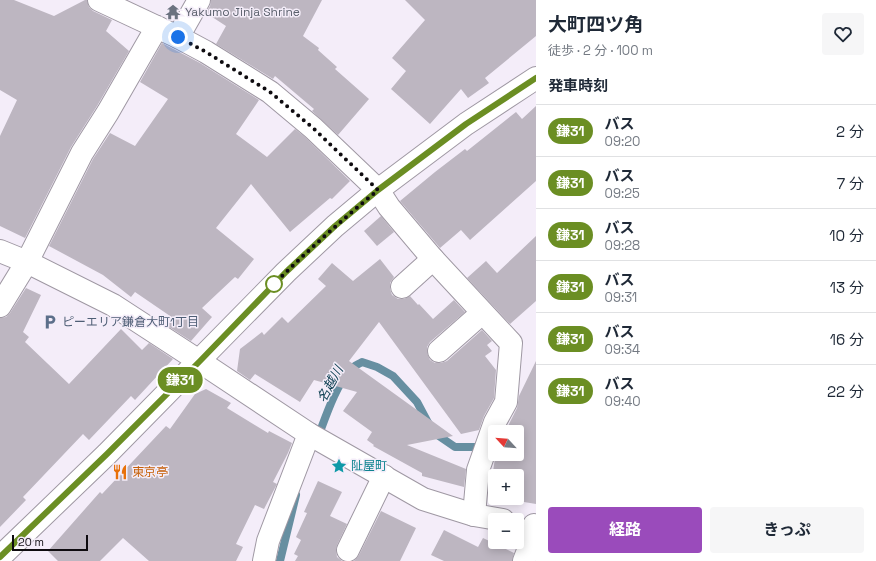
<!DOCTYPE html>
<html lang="ja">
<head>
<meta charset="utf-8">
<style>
	:root { --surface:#fff; --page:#f6f6f7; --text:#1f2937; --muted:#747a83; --line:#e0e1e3; --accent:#9a4bbb }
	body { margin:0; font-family:"Space Grotesk","Noto Sans JP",sans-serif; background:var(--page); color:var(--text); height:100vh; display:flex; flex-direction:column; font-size:15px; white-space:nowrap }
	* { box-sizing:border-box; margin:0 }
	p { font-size:13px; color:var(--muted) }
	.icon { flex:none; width:22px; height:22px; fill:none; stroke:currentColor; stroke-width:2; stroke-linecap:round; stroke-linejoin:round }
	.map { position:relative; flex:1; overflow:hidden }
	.details { display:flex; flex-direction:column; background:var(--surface); width:340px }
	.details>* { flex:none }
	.badge { padding:0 8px; border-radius:13px; font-size:14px; line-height:26px }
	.needle { width:26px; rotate:296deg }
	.controls { position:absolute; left:488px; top:425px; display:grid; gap:8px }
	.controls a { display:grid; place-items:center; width:36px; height:36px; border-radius:4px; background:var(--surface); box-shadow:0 2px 10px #0003; font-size:20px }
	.scale { position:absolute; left:12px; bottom:10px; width:76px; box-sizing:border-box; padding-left:4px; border:2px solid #0e0b0f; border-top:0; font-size:11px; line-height:14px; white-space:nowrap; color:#0e0b0f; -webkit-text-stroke:3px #f4edf9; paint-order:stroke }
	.you { position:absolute; width:20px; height:20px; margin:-10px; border:3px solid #fff; border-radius:50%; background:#1a73e8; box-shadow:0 0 0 6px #1a73e833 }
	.map>.badge { position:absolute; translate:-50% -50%; box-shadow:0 0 0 2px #fff }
	h2 { padding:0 12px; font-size:15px; line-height:36px }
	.round { display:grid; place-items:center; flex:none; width:42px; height:42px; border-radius:4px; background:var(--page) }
	.head { display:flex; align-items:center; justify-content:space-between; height:68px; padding:0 12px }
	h1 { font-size:19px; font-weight:700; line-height:30px }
	.button { display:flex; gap:8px; margin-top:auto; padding:8px 12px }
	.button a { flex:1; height:46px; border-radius:4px; background:var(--accent); color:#fff; font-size:16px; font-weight:700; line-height:46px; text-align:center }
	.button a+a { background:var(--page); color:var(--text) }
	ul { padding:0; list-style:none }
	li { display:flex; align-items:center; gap:12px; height:52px; padding:0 12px; border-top:1px solid var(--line) }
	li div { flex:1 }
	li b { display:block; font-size:15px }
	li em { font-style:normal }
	li .badge { min-width:44px; font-weight:700; text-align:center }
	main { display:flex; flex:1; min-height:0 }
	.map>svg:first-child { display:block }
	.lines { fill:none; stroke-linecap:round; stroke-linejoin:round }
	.stream { stroke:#678fa1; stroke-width:8 }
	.building { fill:#bdb6c1 }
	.minor-casing { stroke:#9f98a3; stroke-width:24 }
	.major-casing { stroke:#9f98a3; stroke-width:24 }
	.minor { stroke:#fff; stroke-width:22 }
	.major { stroke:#fff; stroke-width:22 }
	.line-casing { stroke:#fff; stroke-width:9 }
	.line { stroke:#6b8e23; stroke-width:6 }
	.walk { stroke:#0e0b0f; stroke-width:4; stroke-dasharray:0 7.2 }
	.stop-dot { fill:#fff; stroke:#6b8e23; stroke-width:2 }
	.labels { text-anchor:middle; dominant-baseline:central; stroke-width:3; stroke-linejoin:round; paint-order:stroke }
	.worship-label { font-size:12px; fill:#5b616d; stroke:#f4edf9; text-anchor:start }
	.service-label { font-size:12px; fill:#4e5e75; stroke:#f4edf9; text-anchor:start }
	.culture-label { font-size:12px; fill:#0d838f; stroke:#f4edf9; text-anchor:start }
	.food-label { font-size:12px; fill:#c56008; stroke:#f4edf9; text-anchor:start }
	.water-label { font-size:13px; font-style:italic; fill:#124355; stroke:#f4edf9 }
</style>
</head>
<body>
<main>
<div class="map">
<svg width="536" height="561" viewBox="0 0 536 561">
	<rect width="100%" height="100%" fill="#f4edf9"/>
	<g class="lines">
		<g class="stream">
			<path d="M318 437C326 416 336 385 351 369 354 366 359 364 362 362L377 367 393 376 417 402 433 432 455 447H484"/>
			<polyline points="280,561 296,495"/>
		</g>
	</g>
	<g class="building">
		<polygon points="0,0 14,0 54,16 85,0 87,0 89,7 93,11 112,20 106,31 129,51 97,106 71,147 25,238 0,226 0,136 17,100 0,90"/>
		<polygon points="211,0 322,0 303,36 319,48 318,50 337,67 335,69 369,99 338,135 312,111 314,109 275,76 273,79 216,44 226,26 206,13 210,6"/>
		<polygon points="405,0 536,0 536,36 485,78 489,83 468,98 461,89 430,124 391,89 406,71 392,58 425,20"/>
		<polygon points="162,43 200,63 259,100 236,134 267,157 295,129 305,137 350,181 332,199 330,198 290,232 251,184 216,228 254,259 238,279 235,277 202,308 212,317 191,341 166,325 173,318 135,292 131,297 103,275 49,246 93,159 110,133 135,146 168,99 140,82"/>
		<polygon points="536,106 536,181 470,240 461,230 440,248 400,201 435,172 465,149 467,151 516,112 522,119"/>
		<polygon points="381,216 394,232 377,246 364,231"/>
		<polygon points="536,236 536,301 510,324 467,278 486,261 497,273"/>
		<polygon points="380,259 394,277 390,283 390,289 392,295 398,299 404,299 410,296 418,305 419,304 433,319 454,300 465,312 430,342 427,347 427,353 430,360 435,363 441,363 447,361 482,330 492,341 487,345 492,351 485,356 496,370 494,398 484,416 479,430 461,434 379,322 349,361 453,436 407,445 466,469 464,487 422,476 422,473 373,446 374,445 367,440 372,432 343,411 357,392 314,380 300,402 255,374 250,380 237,371 240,349 262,332 264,335 282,317 288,323 326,286 318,279 332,263 353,281"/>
		<polygon points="26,288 41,295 23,332 29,337 25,342 69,384 121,329 142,350 149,343 173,359 135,400 131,396 89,440 83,434 23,497 26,500 0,527 0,318 6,317 10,313"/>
		<polygon points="536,361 536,504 512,500 504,498 517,498 517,476 495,476 495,496 488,494 490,478 492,479 495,458 497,454 517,454 517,432 505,432 517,408 519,396"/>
		<polygon points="206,389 231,403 227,408 268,433 269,431 292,443 288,453 273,482 277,484 264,509 255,505 236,544 243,547 236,561 149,561 123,538 100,561 58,561 48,551 100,492 102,494 166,426 170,429 195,394"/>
		<polygon points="318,481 342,492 330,516 347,524 337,545 336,550 337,557 342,561 295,561 298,556 294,554 301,540 296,537 307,513 304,512"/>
		<polygon points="381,511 416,528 400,561 353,561 355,560 359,555"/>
		<polygon points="444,530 478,547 483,538 514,553 512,561 444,561 431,555"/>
	</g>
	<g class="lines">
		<g class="minor-casing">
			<g id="minor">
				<polyline points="99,0 178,37 206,52 270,92 313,128 378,190 389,207 433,259 511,343 506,402 495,422 478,470 474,515"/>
				<polyline points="178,37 199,0"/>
				<polyline points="0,251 27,262 113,305 199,361 309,434 423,499 474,515 503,520"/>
				<polyline points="402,287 433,259"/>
				<polyline points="0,306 27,262 82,153 108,112 157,27"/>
				<polyline points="439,351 482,313"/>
				<polyline points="348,550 384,476"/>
				<polyline points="264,561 268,541 309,434"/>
				<polyline points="524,561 529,548 534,525"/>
			</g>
		</g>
		<g class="major-casing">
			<polyline id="major" points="0,557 107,454 286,272 335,226 378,190 466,124 536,78"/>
		</g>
		<use href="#minor" class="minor"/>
		<use href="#major" class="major"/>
	</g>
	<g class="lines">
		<g class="line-casing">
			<polyline id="line" points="0,557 107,454 200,361 286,272 335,226 378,190 466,124 536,78"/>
		</g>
		<use href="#line" class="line"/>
		<path class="walk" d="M178 37 206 52 270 92 313 128 378 190C342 220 307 251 274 284"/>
	</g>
	<defs>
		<g id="temple-bare" transform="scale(1.2)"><path d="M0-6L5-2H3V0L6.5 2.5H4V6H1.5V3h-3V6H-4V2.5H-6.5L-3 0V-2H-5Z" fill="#6b7280" stroke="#f4edf9" stroke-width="2.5" paint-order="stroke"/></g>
		<g id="parking-bare" transform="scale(1.2)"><path d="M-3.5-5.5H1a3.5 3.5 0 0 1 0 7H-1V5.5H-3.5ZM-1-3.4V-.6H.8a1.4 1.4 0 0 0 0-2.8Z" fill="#5c6f8a" stroke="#f4edf9" stroke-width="2.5" paint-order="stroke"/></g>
		<g id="sight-bare" transform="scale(1.2)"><path d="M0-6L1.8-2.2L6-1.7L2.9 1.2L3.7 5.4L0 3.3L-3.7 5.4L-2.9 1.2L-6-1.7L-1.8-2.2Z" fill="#0f9aa8" stroke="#f4edf9" stroke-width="2.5" paint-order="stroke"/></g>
		<g id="restaurant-bare" transform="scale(1.2)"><path d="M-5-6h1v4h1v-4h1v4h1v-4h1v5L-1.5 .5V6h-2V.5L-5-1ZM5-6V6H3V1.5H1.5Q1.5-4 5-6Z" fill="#e8710a" stroke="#f4edf9" stroke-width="2.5" paint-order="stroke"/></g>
	</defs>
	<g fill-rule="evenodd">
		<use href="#temple-bare" x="173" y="12"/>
		<use href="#parking-bare" x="50" y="322"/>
		<use href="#sight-bare" x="339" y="466"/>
		<use href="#restaurant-bare" x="120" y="472"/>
	</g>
	<circle class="stop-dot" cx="274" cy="284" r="8"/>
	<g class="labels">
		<g class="worship-label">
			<text x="185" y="12">Yakumo Jinja Shrine</text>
		</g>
		<g class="service-label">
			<text x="62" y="322">ピーエリア鎌倉大町1丁目</text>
		</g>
		<g class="culture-label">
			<text x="351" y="466">阯屋町</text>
		</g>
		<g class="food-label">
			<text x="132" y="472">東京亭</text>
		</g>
		<g class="water-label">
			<text transform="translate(330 384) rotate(-61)">名越川</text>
		</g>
	</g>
</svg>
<div class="controls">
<a><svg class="needle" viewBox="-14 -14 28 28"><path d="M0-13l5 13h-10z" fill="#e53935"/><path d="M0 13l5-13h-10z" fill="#747a83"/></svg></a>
<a>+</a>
<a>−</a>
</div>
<div class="scale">20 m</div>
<div class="you" style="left:178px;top:37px"></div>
<b class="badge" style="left:180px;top:380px;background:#6b8e23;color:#fff">鎌31</b>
</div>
<section class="details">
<div class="head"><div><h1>大町四ツ角</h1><p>徒歩 · 2 分 · 100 m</p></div><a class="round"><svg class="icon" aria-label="heart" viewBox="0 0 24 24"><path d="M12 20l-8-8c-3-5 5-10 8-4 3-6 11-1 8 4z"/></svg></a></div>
<h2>発車時刻</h2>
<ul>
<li><span class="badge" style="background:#6b8e23;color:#fff">鎌31</span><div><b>バス</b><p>09:20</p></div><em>2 分</em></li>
<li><span class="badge" style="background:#6b8e23;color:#fff">鎌31</span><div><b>バス</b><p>09:25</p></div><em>7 分</em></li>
<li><span class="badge" style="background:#6b8e23;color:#fff">鎌31</span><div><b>バス</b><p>09:28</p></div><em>10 分</em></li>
<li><span class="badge" style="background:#6b8e23;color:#fff">鎌31</span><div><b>バス</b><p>09:31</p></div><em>13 分</em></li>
<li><span class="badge" style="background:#6b8e23;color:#fff">鎌31</span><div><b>バス</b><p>09:34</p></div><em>16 分</em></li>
<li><span class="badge" style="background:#6b8e23;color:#fff">鎌31</span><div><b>バス</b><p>09:40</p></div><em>22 分</em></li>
</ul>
<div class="button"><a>経路</a><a>きっぷ</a></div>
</section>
</main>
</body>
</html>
